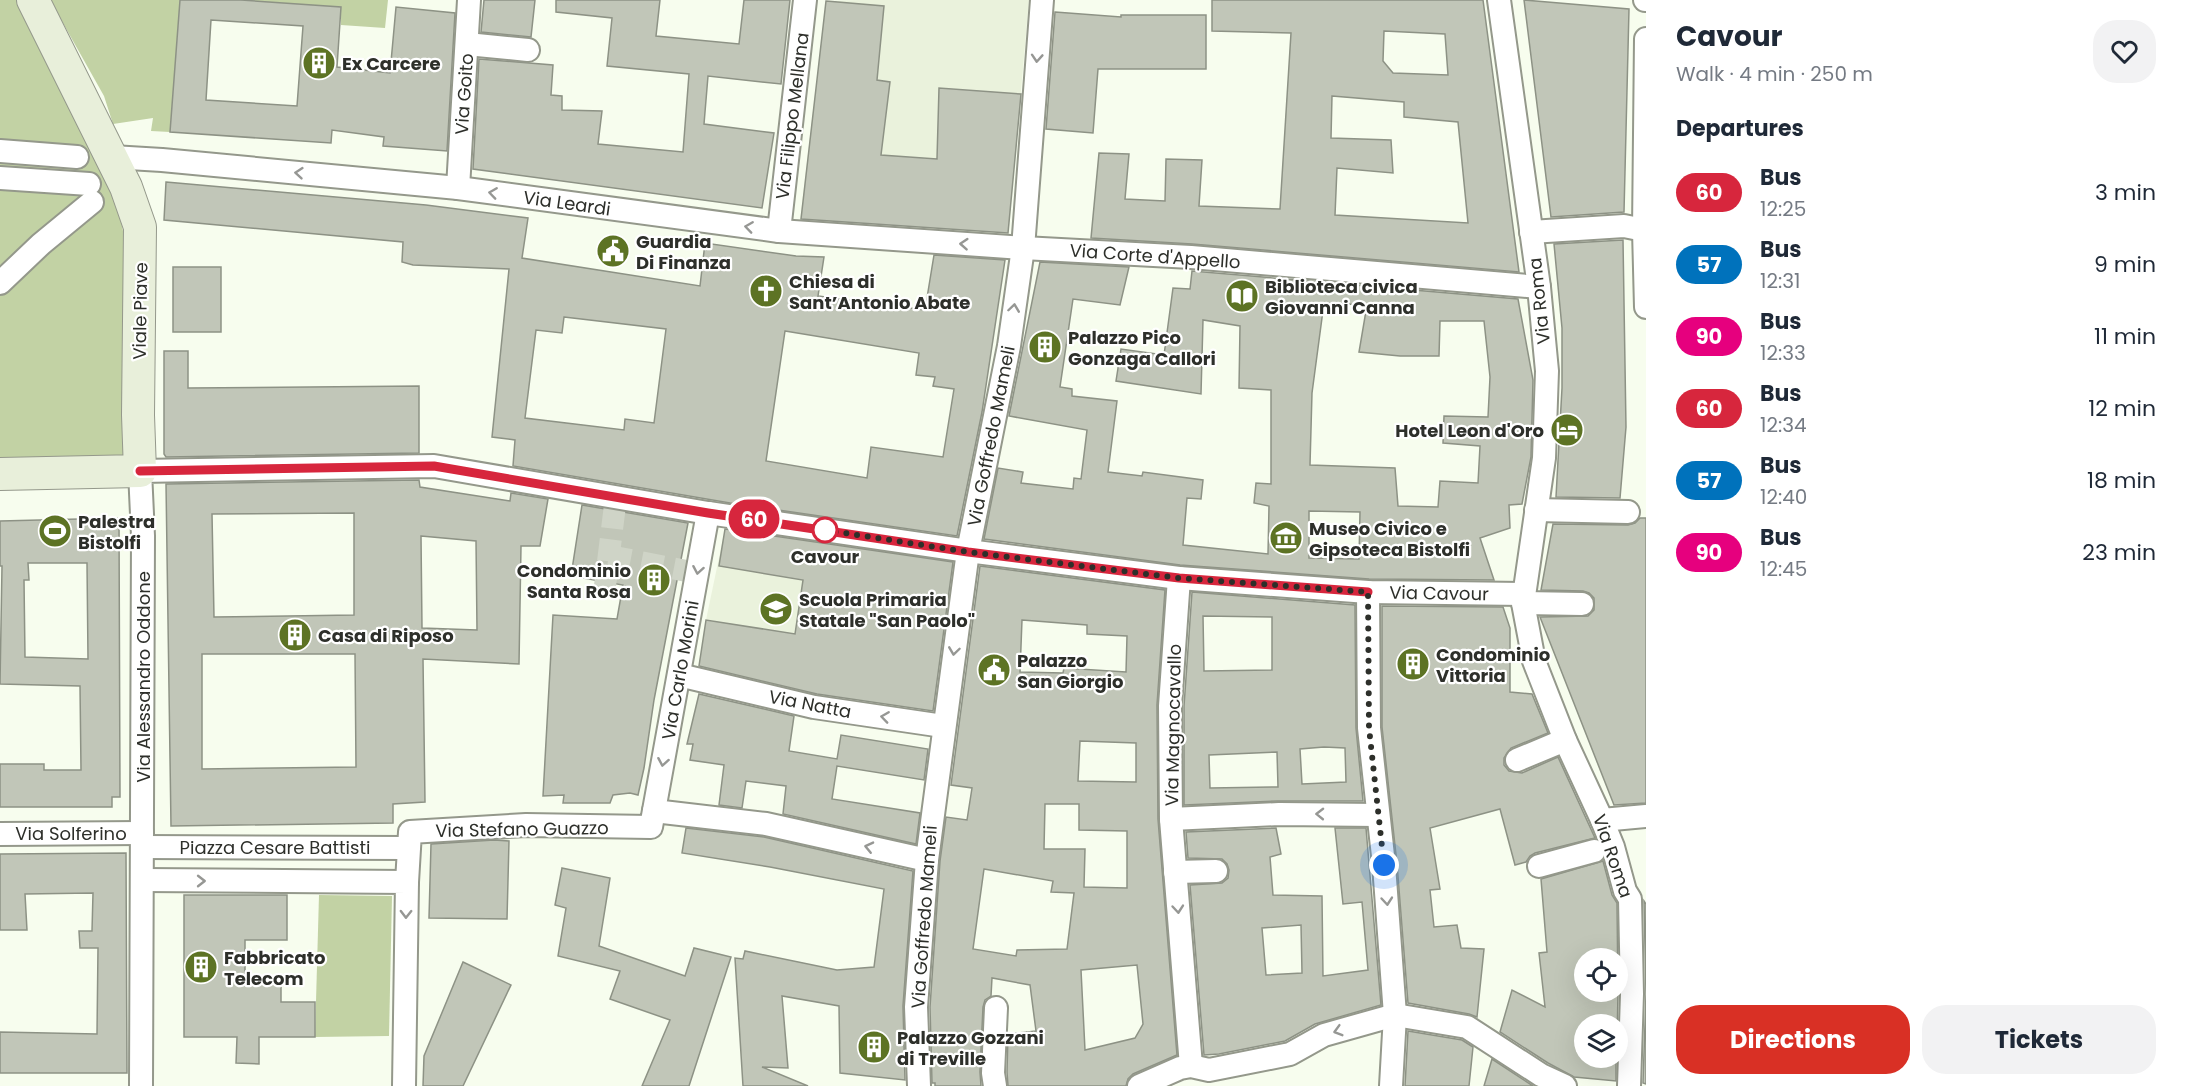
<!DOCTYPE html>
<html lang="en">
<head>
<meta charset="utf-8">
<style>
	:root { --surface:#fff; --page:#f2f2f3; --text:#1f2937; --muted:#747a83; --accent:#d93025 }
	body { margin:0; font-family:Poppins,sans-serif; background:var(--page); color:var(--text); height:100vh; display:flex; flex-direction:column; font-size:22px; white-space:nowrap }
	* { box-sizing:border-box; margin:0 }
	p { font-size:20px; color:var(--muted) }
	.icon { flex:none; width:33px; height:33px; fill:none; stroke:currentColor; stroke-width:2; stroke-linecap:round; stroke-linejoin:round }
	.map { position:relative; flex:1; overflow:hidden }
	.side { display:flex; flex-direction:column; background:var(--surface); width:540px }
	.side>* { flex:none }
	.badge { padding:0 12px; border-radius:20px; font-size:21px; line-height:39px }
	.tools { position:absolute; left:1574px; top:948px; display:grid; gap:12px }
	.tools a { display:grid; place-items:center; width:54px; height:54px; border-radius:50%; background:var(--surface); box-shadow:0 6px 24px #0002; font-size:30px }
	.you { position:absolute; width:30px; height:30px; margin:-15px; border:4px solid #fff; border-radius:50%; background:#1a73e8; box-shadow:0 0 0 9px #1a73e833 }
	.map>.badge { position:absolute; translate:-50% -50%; box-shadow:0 0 0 3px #fff }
	h2 { padding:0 30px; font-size:22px; line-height:54px }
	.round { display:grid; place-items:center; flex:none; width:63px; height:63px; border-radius:24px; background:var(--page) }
	.summary { display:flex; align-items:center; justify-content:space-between; height:102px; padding:0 30px }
	h1 { font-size:28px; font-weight:700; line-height:45px }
	.button { display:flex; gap:12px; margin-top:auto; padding:12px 30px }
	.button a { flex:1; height:69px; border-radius:24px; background:var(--accent); color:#fff; font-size:24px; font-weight:700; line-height:69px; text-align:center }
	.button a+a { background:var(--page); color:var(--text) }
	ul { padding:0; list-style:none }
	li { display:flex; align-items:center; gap:18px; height:72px; padding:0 30px }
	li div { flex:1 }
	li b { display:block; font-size:22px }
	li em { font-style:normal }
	li .badge { min-width:66px; font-weight:700; text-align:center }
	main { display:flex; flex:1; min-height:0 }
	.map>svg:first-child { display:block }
	.built { fill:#eaf2dc }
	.park { fill:#c2d2a4 }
	.building { fill:#c1c6b8; stroke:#8d9285; stroke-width:1.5; fill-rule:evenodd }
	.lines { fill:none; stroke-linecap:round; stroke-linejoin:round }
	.street-tunnel { stroke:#cfd4c7; stroke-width:22; stroke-dasharray:22 11; stroke-linecap:butt }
	.street-casing { stroke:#94988b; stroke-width:26 }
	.secondary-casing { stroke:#94988b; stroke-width:34 }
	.street { stroke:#fff; stroke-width:22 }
	.secondary { stroke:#e8efda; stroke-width:32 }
	.oneway { stroke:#969794 }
	.line-casing { stroke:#fff; stroke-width:14 }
	.line { stroke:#d7263d; stroke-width:9 }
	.walk { stroke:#2d2f2a; stroke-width:6; stroke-dasharray:0 10.8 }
	.stop-dot { fill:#fff; stroke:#d7263d; stroke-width:3 }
	.labels { text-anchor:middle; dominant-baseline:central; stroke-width:4.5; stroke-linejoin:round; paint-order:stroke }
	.poi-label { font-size:18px; font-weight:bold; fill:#2d2f2a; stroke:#fff; text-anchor:start }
	.street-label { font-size:18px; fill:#2d2f2a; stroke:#fff }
	.stop-label { font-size:18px; font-weight:bold; fill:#2d2f2a; stroke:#fff }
</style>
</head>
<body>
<main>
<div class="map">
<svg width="1646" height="1086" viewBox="0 0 1646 1086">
	<rect width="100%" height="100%" fill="#f7fdee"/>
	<g class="built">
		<polygon points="859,0 1029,0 1008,238 800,221 826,1"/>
		<polygon points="725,529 870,554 836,700 698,674 706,620"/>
	</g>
	<g class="park">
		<polygon points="0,0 21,0 90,127 118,207 131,269 132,460 0,463"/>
		<polygon points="50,0 180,0 170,132 151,131 153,118 113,124 104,96"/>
		<polygon points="241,0 388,0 385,28 341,25 341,7"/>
		<polygon points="319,895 392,896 389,1036 315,1037"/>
	</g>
	<g class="building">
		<path d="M180 0H241L341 7 337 67 390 73 396 7 455 13 447 151 383 146 384 137 332 130 331 143 170 132ZM211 20 303 26 297 106 206 100Z"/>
		<polygon points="484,0 535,0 531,37 481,32"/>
		<polygon points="556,0 660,0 656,36 739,44 744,0 790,0 781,84 708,76 704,124 774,133 762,208 473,169 479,59 553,65 551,95 562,96 562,110 602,111 598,144 683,152 689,74 607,66 612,18 556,12"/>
		<path d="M1212 0H1483L1519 272 1192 244 1091 238 1099 153 1129 154 1125 199 1165 201 1166 159 1202 160 1199 206 1280 209 1291 33 1212 31ZM1384 31 1445 34 1448 75 1393 73 1383 61ZM1332 96 1404 102V117L1458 122 1468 223 1335 215 1337 168 1393 173 1391 140 1331 138Z"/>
		<polygon points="1524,0 1629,9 1624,212 1551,217"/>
		<polygon points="826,1 884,6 877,80 890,82 881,155 937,159 939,88 1021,94 1008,233 801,219"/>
		<polygon points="1055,12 1121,17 1121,15 1206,15 1206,69 1098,69 1093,133 1046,129"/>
		<path d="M166 182 426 205 528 218 522 258 700 286 705 243 796 256 824 257 818 296 925 310 934 255 1005 260 982 412 957 536 730 503 513 466 515 440 492 437 509 269 413 265 402 262 403 242 164 220ZM564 317 666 329 654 423 625 419 624 430 525 418 536 330 562 333ZM785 331 919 353 916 375 935 377 933 386 954 389 943 457 871 447 867 478 766 461Z"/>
		<polygon points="1623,240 1626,427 1620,498 1556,497 1562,388 1562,328 1554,244"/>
		<path d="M1040 262 1129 267 1120 305 1073 299 1060 387 1072 389V396L1117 401 1108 472 1142 476 1143 472 1203 480 1201 499 1187 498 1183 545 1268 554 1269 506 1254 503 1256 483 1271 484V390L1239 388 1240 326 1203 320 1201 394 1116 381 1121 349 1164 355 1173 288 1190 289 1192 271 1518 299 1533 380 1531 457 1522 504 1509 505 1510 528 1480 538 1494 580 1369 579 1180 565 984 539 998 468 1023 472 1021 483 1073 489 1074 478 1081 479 1087 430 1009 416ZM1324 303 1367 305 1359 352 1400 356H1439L1440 321H1484L1490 377 1488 417 1444 416 1443 443 1480 446 1478 483 1440 481 1438 507 1398 506 1395 468 1310 465 1312 393ZM1309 511 1360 512 1359 559 1309 558Z"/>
		<rect x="173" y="267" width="48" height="65"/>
		<polygon points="164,351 188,351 188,388 419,386 419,453 166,457 164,454"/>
		<path d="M419 480 420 487 510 501 511 493 548 499 540 546H521L519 664 423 659 425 802 393 804V823L171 826 166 484ZM354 513V615L214 617 212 514ZM421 536 476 541 477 630 422 628ZM202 654H355L356 767 202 769Z"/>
		<polygon points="582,505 688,523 654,700 644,768 638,795 630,793 613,795 610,803 563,803 564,795 543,796 553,615 617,619 623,585 571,576"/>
		<path d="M119 518 120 797H112V807H0V764H44V770H81L80 686 0 684 2 566H0V521ZM28 563H87L88 659 25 657 24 580H29Z"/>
		<polygon points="1640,518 1646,518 1646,803 1614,805 1540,617 1588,616 1594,610 1594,598 1589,593 1583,591 1541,590 1553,524 1628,525 1635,523"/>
		<polygon points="725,529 953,562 933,711 817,694 699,666 706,620 795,634 803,580 719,566"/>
		<path d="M980 566 1165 590 1157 705 1158 819 1177 1055 1133 1074 1128 1079 1126 1086H1008L1007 1072 1008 1034 1036 1031 1030 985 992 978 991 996 985 1000 983 1007 980 1072 981 1086H935V1083H932L930 1007 940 861 946 817 967 820 972 788 951 785ZM1022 620 1087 625V634L1127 636 1126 672 1064 668 1063 673 1020 672ZM1080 741 1136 743V782L1078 781ZM1045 804H1079V830L1127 831V888L1084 887 1085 849H1044ZM984 869 1053 881 1051 892 1074 893 1067 949 1017 950 1016 956 973 949ZM1137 965 1143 1024 1135 1038 1085 1050 1081 970Z"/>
		<path d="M1192 592 1355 605 1356 728 1363 801H1278L1184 805V706ZM1203 616 1272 617V670L1204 671ZM1324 747 1345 748 1346 782 1302 784 1300 749ZM1277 752 1278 787 1210 788 1209 755Z"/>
		<polygon points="1382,606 1503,607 1510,628 1510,692 1532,694 1548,733 1511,748 1504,758 1504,765 1509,771 1522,773 1558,757 1595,838 1535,853 1530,856 1526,862 1515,865 1500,809 1430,828 1440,889 1430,890 1434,927 1457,925 1461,948 1484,949 1477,1017 1469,1014 1408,1003 1397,864 1382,727"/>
		<polygon points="699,694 794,716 789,751 837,759 841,735 928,749 924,780 837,766 832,799 920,813 916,844 783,814 786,786 746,781 742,808 719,805 724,765 690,760 693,744 687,744"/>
		<polygon points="686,828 764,837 913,871 903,1006 905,1080 840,1073 839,1006 782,996 788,1068 762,1067 808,1086 743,1086 735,958 743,959 745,951 837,970 874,967 884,889 770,867 682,853"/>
		<path d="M1276 828 1281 854 1270 857 1273 895 1322 896 1323 976 1368 970 1362 902 1343 904 1335 828H1366L1381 1005 1315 1024 1285 1041 1219 1054 1204 1055 1190 885 1222 883 1228 878 1229 870 1227 864 1222 859 1188 858 1186 832ZM1301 925 1302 973 1266 975 1262 928Z"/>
		<polygon points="494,840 509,841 507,919 429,918 431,844"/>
		<polygon points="126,853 127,1073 0,1073 0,1032 97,1034 98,948 80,948 79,931 92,931 93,893 25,894 27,930 0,930 0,854"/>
		<path d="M1603 861 1612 895 1617 903 1618 994 1617 1040V1024H1584V1058H1616V1081L1574 1077 1548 1063 1500 1032 1512 990 1545 1007 1539 953 1547 952 1541 879ZM1584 958H1617V992H1584Z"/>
		<polygon points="562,868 610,878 599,946 685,976 694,948 731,957 689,1086 642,1086 670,1020 610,999 620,971 558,956 566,908 555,905"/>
		<polygon points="184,895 287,895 287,940 245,940 245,982 281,981 281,1002 315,1002 315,1037 259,1037 259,1064 236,1063 237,1037 184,1037"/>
		<polygon points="1644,901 1646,904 1646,1084 1643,1083 1646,994"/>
		<polygon points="463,962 511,985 463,1086 423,1086 424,1056"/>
		<polygon points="1408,1031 1462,1040 1473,1047 1469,1086 1405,1086"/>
		<polygon points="1492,1059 1533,1086 1484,1086"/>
	</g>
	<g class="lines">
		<g class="street-tunnel">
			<polyline points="609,556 697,573"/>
			<polyline points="604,594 616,497"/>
		</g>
		<g class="street-casing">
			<g id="street">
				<polyline points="1499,0 1539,287 1547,371 1544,458 1523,603 1534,661 1565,740 1602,820 1613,847 1625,891 1630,899 1632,994 1629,1086"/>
				<polyline points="1645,0 1646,0"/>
				<polyline points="1646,39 1644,230 1646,307"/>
				<polyline points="467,44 528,50"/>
				<polyline points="0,151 77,157"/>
				<polyline points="112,157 162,160 458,188 779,231 1023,248 1191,257 1539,287"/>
				<polyline points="0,178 89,184"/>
				<polyline points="458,188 469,0"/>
				<polyline points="779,231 805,0"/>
				<polyline points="1531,232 1624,226 1644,230"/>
				<polyline points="0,283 41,244 92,202"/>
				<polyline points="1536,510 1628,512"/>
				<polyline points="1179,578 1170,706 1171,819 1191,1066"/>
				<polyline points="1368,592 1369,728 1384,865 1395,1015 1391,1086"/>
				<polyline points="1523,603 1582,604"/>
				<polyline points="679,675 814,707 943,726"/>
				<polyline points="1517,760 1565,740"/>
				<polyline points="654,811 766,824 927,860"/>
				<polyline points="1171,819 1279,814 1378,815"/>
				<polyline points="1602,820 1646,816"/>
				<polyline points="0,834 142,833"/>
				<polyline points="142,847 407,848"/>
				<polyline points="1539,866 1594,851"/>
				<polyline points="1175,872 1216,871"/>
				<polyline points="143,880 407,882 404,1086"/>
				<polyline points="407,882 410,832 526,825 651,827 708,513"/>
				<polyline points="141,1086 143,536 140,471 434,466 708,513 968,551 1179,578 1368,592 1523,594"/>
				<polyline points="919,1086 916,1007 927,860 968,551 1009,346 1023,248 1042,0"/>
				<polyline points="995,1086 993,1073 996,1008"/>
				<polyline points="1139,1086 1180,1068 1191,1066 1209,1070 1290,1054 1324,1035 1395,1015 1467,1027 1541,1075 1565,1086"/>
			</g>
		</g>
		<g class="secondary-casing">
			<polyline id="secondary" points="0,474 140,471 138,415 140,227 126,187 33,0"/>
		</g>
		<use href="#street" class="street"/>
		<use href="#secondary" class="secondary"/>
	</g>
	<defs><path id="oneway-chevron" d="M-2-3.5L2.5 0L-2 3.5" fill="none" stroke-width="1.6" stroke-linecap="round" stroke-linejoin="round" transform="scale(1.5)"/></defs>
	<g class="oneway">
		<use href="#oneway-chevron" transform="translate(1037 58) rotate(94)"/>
		<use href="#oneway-chevron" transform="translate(299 173) rotate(-175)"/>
		<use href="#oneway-chevron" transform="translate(493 193) rotate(-172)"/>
		<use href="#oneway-chevron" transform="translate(749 227) rotate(-172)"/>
		<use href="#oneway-chevron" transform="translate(964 244) rotate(-176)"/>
		<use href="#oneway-chevron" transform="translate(1014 308) rotate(-82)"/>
		<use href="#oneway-chevron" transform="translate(698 570) rotate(100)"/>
		<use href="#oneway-chevron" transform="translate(954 651) rotate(98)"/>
		<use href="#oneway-chevron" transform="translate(885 717) rotate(-172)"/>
		<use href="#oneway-chevron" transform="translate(663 762) rotate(100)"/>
		<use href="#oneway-chevron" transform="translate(1320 814) rotate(-179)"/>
		<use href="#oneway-chevron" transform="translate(869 847) rotate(-167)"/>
		<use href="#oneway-chevron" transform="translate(201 881)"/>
		<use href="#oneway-chevron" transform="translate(1387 901) rotate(85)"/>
		<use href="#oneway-chevron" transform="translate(1178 909) rotate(85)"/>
		<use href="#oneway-chevron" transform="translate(406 914) rotate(91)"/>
		<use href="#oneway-chevron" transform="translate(1338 1031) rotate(164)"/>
	</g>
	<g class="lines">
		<g class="line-casing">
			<polyline id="line" points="140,471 434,466 708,513 968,552 1179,578 1368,592"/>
		</g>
		<use href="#line" class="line"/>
		<polyline class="walk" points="825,530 968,552 1179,578 1368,592 1369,728 1384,865"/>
	</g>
	<defs>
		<g id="building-disc" transform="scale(1.725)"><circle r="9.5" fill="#5d7324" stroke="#fff"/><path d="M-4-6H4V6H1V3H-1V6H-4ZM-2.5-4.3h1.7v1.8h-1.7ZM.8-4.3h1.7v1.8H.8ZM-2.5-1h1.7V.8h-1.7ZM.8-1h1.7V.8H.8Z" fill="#fff"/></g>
		<g id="civic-disc" transform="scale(1.725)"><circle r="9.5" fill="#5d7324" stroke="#fff"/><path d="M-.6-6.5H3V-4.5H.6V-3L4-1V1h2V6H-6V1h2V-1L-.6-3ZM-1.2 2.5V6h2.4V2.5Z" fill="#fff"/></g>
		<g id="church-disc" transform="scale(1.725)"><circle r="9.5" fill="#5d7324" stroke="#fff"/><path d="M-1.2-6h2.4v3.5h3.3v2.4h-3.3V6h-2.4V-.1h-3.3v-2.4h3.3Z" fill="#fff"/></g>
		<g id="library-disc" transform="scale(1.725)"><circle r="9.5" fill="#5d7324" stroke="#fff"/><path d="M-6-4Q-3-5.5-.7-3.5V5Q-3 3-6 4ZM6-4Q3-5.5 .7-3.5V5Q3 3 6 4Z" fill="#fff"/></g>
		<g id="hotel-disc" transform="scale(1.725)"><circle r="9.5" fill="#5d7324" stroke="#fff"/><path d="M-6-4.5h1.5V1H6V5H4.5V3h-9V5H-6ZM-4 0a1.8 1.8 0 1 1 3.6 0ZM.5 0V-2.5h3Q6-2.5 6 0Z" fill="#fff"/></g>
		<g id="stadium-disc" transform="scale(1.725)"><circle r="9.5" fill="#5d7324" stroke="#fff"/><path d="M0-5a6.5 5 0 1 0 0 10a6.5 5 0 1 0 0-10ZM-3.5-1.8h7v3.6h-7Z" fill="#fff"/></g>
		<g id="museum-disc" transform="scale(1.725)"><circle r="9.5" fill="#5d7324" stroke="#fff"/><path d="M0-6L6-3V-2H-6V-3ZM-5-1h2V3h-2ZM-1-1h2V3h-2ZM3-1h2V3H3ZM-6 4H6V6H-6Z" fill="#fff"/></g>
		<g id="school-disc" transform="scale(1.725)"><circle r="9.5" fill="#5d7324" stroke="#fff"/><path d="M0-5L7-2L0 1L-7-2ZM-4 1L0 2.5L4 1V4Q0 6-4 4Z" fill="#fff"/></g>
	</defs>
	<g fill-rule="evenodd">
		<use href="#building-disc" x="319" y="63"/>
		<use href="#civic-disc" x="613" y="251"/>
		<use href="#church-disc" x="766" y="291"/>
		<use href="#library-disc" x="1242" y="296"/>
		<use href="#building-disc" x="1045" y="347"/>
		<use href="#hotel-disc" x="1567" y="430"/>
		<use href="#stadium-disc" x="55" y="531"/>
		<use href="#museum-disc" x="1286" y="538"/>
		<use href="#building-disc" x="654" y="580"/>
		<use href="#school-disc" x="776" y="609"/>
		<use href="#building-disc" x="295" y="635"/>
		<use href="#building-disc" x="1413" y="664"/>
		<use href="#civic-disc" x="994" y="670"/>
		<use href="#building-disc" x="201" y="967"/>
		<use href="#building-disc" x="874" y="1047"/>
	</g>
	<circle class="stop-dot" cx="825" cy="530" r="12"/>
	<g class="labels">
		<g class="poi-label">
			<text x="342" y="63">Ex Carcere</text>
			<text x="636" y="241">Guardia<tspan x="636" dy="21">Di Finanza</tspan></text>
			<text x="789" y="281">Chiesa di<tspan x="789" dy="21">Sant’Antonio Abate</tspan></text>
			<text x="1265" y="286">Biblioteca civica<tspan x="1265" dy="21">Giovanni Canna</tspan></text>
			<text x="1068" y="337">Palazzo Pico<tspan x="1068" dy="21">Gonzaga Callori</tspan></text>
			<text x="1544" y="430" text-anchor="end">Hotel Leon d'Oro</text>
			<text x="78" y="521">Palestra<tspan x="78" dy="21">Bistolfi</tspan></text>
			<text x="1309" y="528">Museo Civico e<tspan x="1309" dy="21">Gipsoteca Bistolfi</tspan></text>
			<text x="631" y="570" text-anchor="end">Condominio<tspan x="631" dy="21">Santa Rosa</tspan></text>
			<text x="799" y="599">Scuola Primaria<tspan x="799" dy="21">Statale "San Paolo"</tspan></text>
			<text x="318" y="635">Casa di Riposo</text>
			<text x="1436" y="654">Condominio<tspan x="1436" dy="21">Vittoria</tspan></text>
			<text x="1017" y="660">Palazzo<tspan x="1017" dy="21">San Giorgio</tspan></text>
			<text x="224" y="957">Fabbricato<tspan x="224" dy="21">Telecom</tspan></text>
			<text x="897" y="1037">Palazzo Gozzani<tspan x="897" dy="21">di Treville</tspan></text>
		</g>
		<g class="street-label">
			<text transform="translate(464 94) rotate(-86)">Via Goito</text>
			<text transform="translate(792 116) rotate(-83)">Via Filippo Mellana</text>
			<text transform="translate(567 203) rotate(8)">Via Leardi</text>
			<text transform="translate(1155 256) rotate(4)">Via Corte d'Appello</text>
			<text transform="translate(1539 301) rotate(-96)">Via Roma</text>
			<text transform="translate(140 311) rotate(-89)">Viale Piave</text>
			<text transform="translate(991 436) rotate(-79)">Via Goffredo Mameli</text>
			<text transform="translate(1439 593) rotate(1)">Via Cavour</text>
			<text transform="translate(680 670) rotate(-80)">Via Carlo Morini</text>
			<text transform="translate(143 677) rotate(-90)">Via Alessandro Oddone</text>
			<text transform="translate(810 704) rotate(11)">Via Natta</text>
			<text transform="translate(1173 725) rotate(-89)">Via Magnocavallo</text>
			<text transform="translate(522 829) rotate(-1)">Via Stefano Guazzo</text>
			<text x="71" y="833">Via Solferino</text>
			<text x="275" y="847">Piazza Cesare Battisti</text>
			<text transform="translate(1613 856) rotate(71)">Via Roma</text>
			<text transform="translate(924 917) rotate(-86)">Via Goffredo Mameli</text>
		</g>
		<g class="stop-label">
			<text x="825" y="556">Cavour</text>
		</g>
	</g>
</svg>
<div class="tools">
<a><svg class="icon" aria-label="locate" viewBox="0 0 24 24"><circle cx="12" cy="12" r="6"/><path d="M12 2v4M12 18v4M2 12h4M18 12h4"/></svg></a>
<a><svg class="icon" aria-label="layers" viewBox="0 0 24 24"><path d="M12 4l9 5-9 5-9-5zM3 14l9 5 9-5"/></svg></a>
</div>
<div class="you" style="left:1384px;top:865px"></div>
<b class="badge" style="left:754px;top:519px;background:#d7263d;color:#fff">60</b>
</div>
<section class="side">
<div class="summary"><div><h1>Cavour</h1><p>Walk · 4 min · 250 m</p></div><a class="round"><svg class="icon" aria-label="heart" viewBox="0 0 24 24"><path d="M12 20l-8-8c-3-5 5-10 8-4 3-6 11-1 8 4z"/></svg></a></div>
<h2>Departures</h2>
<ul>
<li><span class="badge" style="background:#d7263d;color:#fff">60</span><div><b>Bus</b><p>12:25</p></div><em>3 min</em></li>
<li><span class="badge" style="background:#0072bc;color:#fff">57</span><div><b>Bus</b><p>12:31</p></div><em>9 min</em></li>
<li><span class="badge" style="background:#e6007e;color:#fff">90</span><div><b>Bus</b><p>12:33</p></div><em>11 min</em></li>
<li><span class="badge" style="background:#d7263d;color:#fff">60</span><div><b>Bus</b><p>12:34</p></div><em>12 min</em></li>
<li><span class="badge" style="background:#0072bc;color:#fff">57</span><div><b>Bus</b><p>12:40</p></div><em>18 min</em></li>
<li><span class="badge" style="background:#e6007e;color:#fff">90</span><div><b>Bus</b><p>12:45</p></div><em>23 min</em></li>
</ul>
<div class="button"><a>Directions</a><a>Tickets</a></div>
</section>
</main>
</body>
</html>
